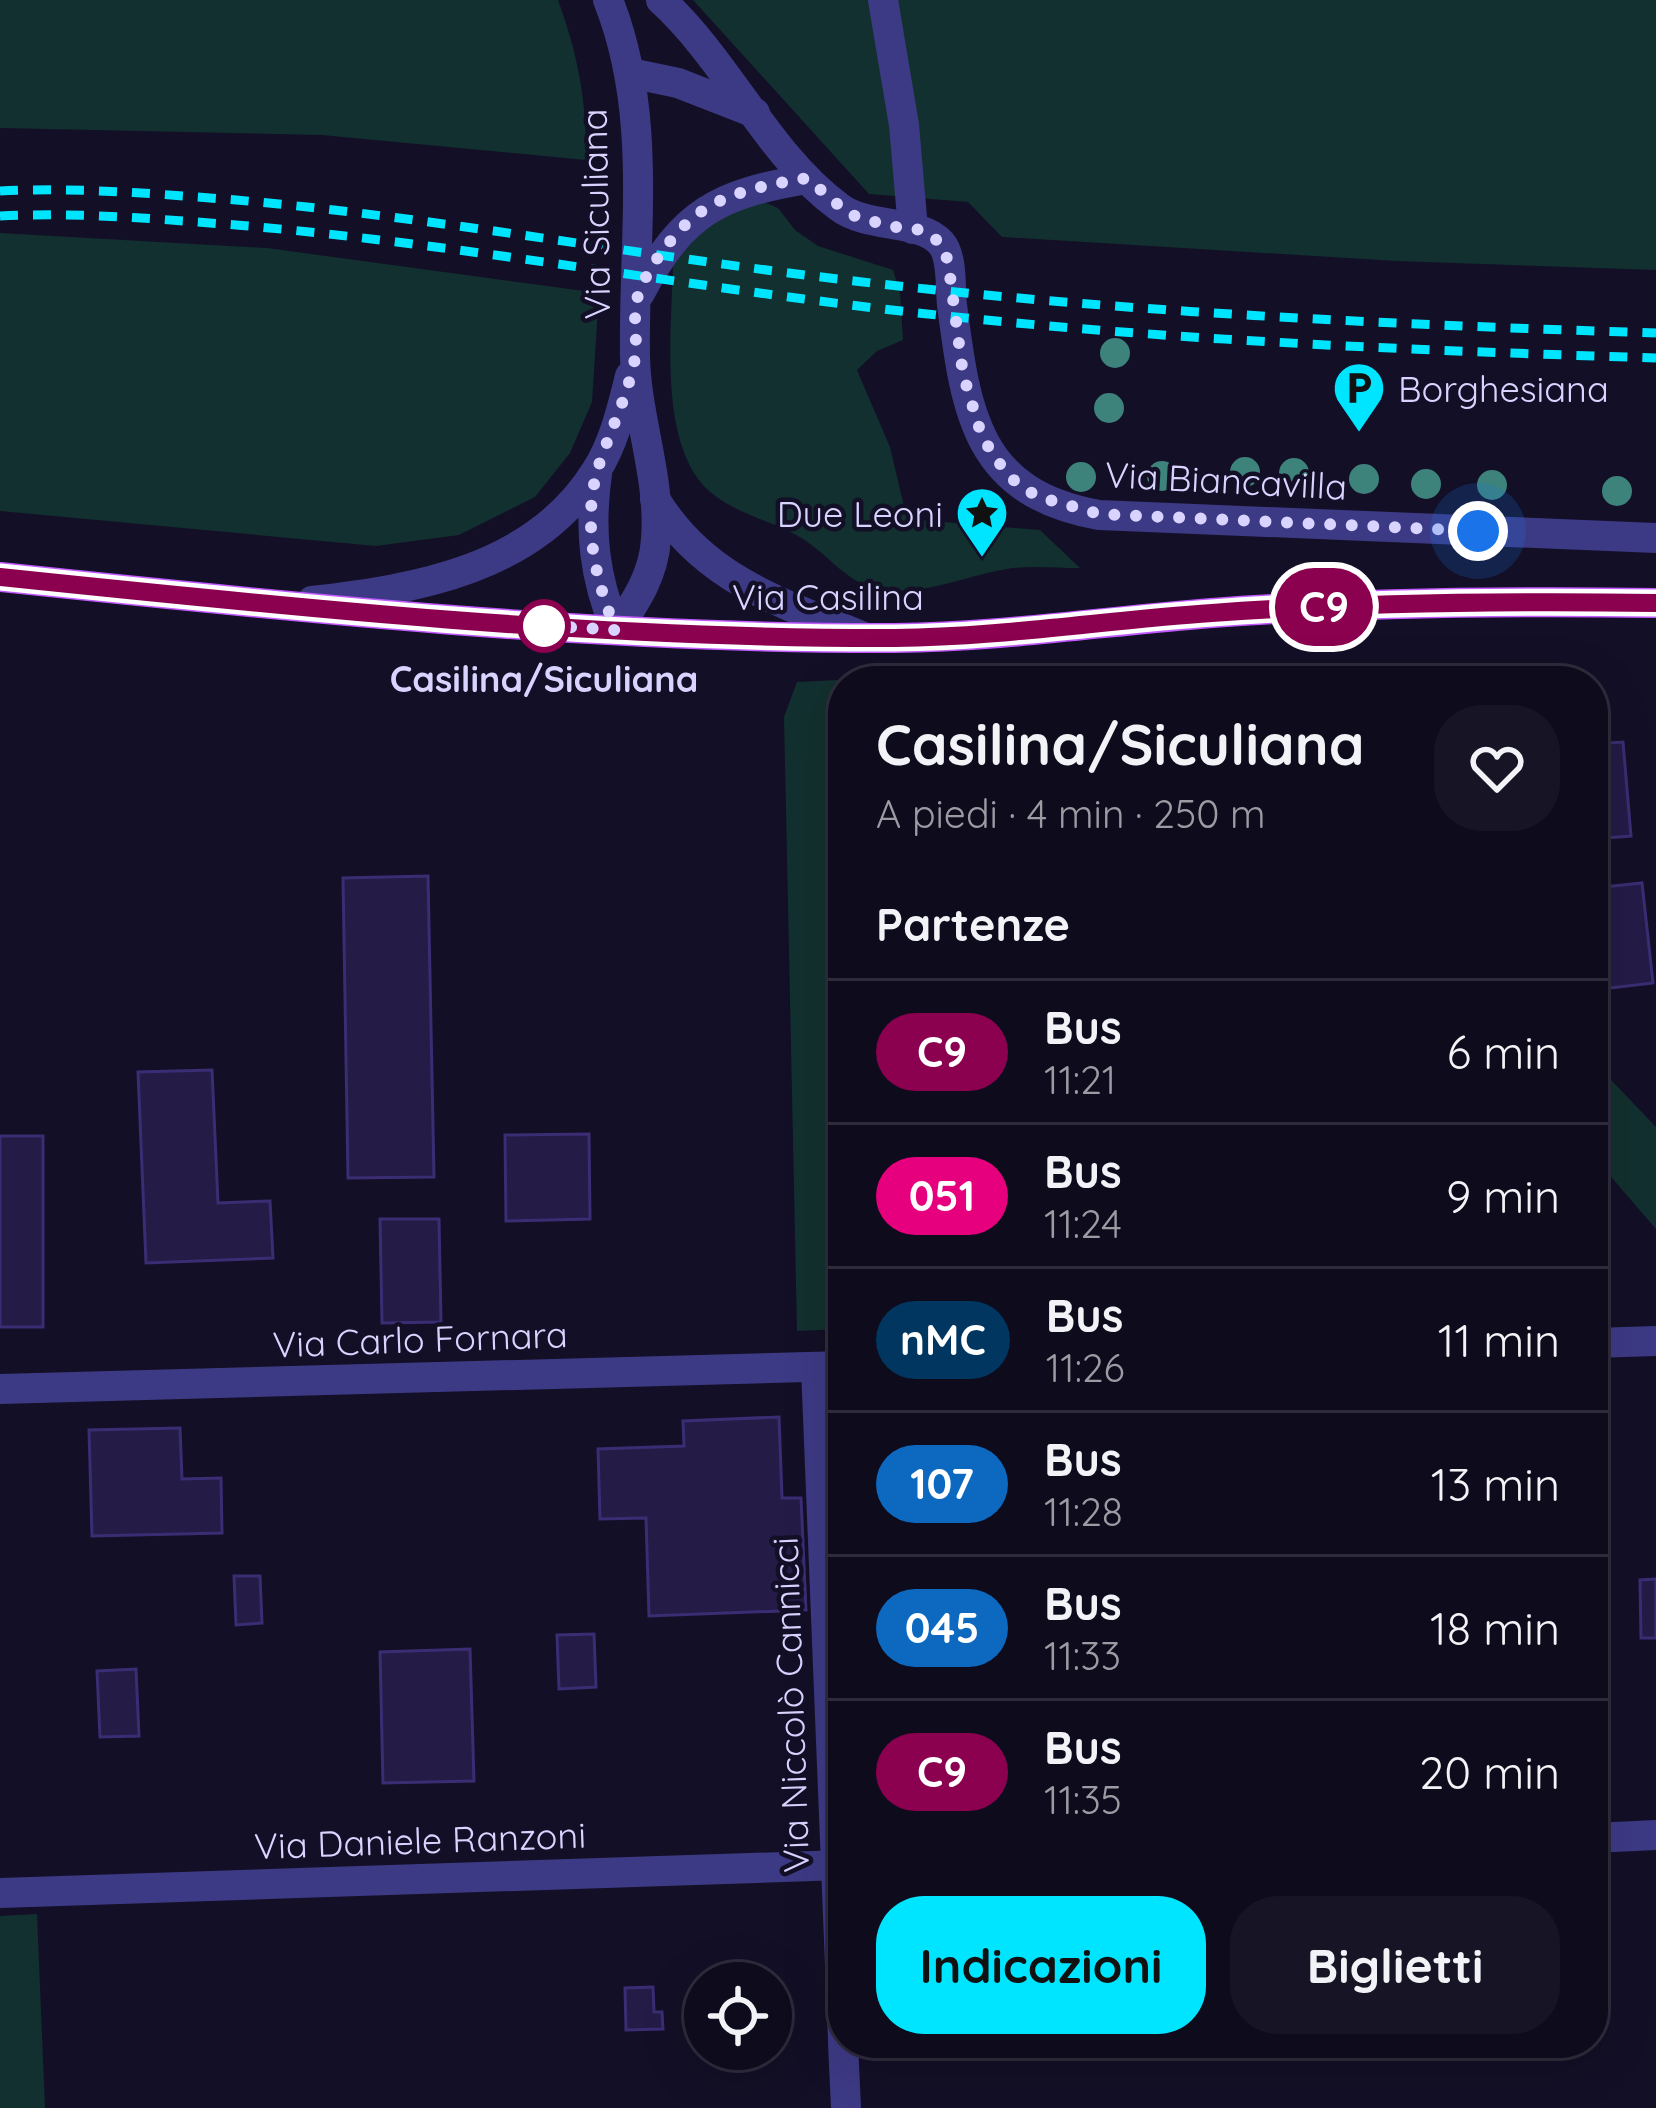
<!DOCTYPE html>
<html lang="it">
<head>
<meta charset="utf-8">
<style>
	:root { --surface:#0e0b1c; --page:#171425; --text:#f1f3f6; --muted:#9b9ba3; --line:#2e2b3b; --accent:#00e5ff }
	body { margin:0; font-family:Quicksand,sans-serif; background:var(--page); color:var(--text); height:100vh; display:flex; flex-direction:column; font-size:45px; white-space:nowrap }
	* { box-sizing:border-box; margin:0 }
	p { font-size:39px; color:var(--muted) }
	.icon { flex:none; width:66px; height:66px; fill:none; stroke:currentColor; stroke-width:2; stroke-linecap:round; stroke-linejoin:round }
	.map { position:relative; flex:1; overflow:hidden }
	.side { position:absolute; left:828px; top:666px; width:780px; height:1392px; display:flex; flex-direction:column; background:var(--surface); border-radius:48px; box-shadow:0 12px 48px #0002,0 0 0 3px var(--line) }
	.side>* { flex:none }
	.badge { padding:0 24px; border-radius:39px; font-size:42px; line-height:78px }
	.tools { position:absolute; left:684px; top:1962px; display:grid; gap:24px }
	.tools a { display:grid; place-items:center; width:108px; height:108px; border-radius:50%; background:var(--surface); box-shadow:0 12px 48px #0002,0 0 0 3px var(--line); font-size:60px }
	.you { position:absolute; width:60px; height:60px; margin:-30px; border:9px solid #fff; border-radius:50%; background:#1a73e8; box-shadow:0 0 0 18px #1a73e833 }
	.map>.badge { position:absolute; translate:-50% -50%; box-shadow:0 0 0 6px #fff }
	h2 { padding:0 48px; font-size:45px; line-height:108px }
	.round { display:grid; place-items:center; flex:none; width:126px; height:126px; border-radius:48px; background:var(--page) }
	.headline { display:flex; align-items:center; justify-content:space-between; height:204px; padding:0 48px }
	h1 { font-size:57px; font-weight:700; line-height:90px }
	.primary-button { display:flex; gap:24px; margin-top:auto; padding:24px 48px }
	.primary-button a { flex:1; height:138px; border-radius:48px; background:var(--accent); color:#111; font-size:48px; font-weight:700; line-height:138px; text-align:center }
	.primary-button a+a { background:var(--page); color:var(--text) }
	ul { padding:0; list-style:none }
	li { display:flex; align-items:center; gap:36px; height:144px; padding:0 48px; border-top:3px solid var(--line) }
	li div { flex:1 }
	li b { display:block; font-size:45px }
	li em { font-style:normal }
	li .badge { min-width:132px; font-weight:700; text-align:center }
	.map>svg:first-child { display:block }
	.green { fill:#12302f }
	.building { fill:#241b47; stroke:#3b2d73; stroke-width:3 }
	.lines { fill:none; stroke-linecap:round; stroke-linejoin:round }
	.minor { stroke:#3d3a85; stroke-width:30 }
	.major { stroke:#c25bff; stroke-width:30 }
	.rail { stroke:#00e5ff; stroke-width:9; stroke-dasharray:18 15; stroke-linecap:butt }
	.tree { fill:#3d827b }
	.line-casing { stroke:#fff; stroke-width:27 }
	.line { stroke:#8b004f; stroke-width:18 }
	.walk { stroke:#d9d4ff; stroke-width:12; stroke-dasharray:0 21.6 }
	.stop-dot { fill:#fff; stroke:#8b004f; stroke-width:6 }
	.labels { text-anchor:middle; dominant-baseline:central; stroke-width:9; stroke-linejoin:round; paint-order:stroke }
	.street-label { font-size:36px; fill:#d9d4ff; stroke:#130f26 }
	.poi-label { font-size:36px; fill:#d9d4ff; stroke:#130f26; text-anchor:start }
	.stop-label { font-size:36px; font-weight:bold; fill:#d9d4ff; stroke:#130f26 }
</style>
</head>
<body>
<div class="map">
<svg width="1656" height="2108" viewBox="0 0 1656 2108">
	<rect width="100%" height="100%" fill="#130f26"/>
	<g class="green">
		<path d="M0 0H558C578 55 587 102 586 160L322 135 0 128Z"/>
		<polygon points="693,0 1656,0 1656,270 1397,261 1002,237 968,202 869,194"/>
		<path d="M752 197 778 208 795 230 818 246 893 270 900 293 903 340 877 351 857 370 890 447 907 519 1040 530 1080 568C1056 568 1030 565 1007 569 965 576 926 595 882 590 848 586 826 551 798 536 769 520 734 513 709 491 657 444 672 327 673 263L681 243Z"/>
		<polygon points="0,233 267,248 599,293 592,402 570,453 535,497 459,535 376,546 0,511"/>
		<polygon points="1157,664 1154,681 843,681 843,1329 797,1331 784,717 797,682"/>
		<polygon points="1593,1061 1656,1127 1656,1229 1593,1156"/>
		<polygon points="37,1914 45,2108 0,2108 0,1916"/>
	</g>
	<g class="building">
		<polygon points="1504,669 1505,681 1457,681 1456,670"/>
		<rect x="1288" y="678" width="98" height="3"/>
		<polygon points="1623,742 1631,836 1593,839 1593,744"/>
		<polygon points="428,876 434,1177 348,1178 343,878"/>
		<polygon points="1642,883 1653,983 1593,990 1593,888"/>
		<polygon points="212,1070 218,1203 270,1201 273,1258 146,1263 138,1072"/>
		<polygon points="589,1134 590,1219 506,1221 505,1135"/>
		<rect x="0" y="1136" width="43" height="191"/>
		<polygon points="380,1219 439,1219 441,1322 382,1323"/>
		<polygon points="779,1417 782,1498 801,1498 806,1610 649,1616 646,1518 600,1519 598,1449 684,1446 683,1421"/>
		<polygon points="180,1428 182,1479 221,1478 222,1533 92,1536 89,1430"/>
		<polygon points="234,1576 260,1576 262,1623 236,1625"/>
		<polygon points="1656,1579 1656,1638 1641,1638 1640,1580"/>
		<polygon points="594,1634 596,1687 559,1689 557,1635"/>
		<polygon points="470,1649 474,1781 383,1783 380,1652"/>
		<polygon points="136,1669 139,1736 100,1737 97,1671"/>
		<polygon points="653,1987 654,2012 662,2012 663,2029 626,2030 625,1988"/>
		<polygon points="1222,2043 1307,2043 1307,2058 1222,2059"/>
		<polygon points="1385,2043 1448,2043 1448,2050 1385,2051"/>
	</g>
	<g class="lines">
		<g class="minor">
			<path d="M608 0C654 115 633 236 635 356 636 417 661 478 656 539 654 574 636 602 616 630"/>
			<path d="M661 0C727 60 769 156 839 207 868 229 920 219 941 243 953 257 950 287 952 305 966 413 976 493 1099 515L1656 538"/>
			<polyline points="883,0 904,125 913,229"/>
			<polyline points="630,73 678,83 755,113"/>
			<path d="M640 293C683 211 719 194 807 179"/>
			<path d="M597 474C589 530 594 577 616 630"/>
			<path d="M655 499C705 581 782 602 866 638"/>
			<path d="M312 601C417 589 535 569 596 471 614 443 622 408 630 376"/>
			<polyline points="1593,1343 1656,1341"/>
			<polyline points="816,1367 843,2040"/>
			<polyline points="0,1389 843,1366"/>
			<polyline points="1593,1838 1656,1835"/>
			<polyline points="0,1893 843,1865"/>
			<polyline points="843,2043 846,2108"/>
		</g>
		<path class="major" d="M0 577C297 608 596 639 895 638 1001 637 1107 621 1212 613 1359 602 1508 601 1656 603"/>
		<g class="rail">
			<path d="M0 191C78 187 158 194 236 200 429 217 620 252 813 276 1093 311 1374 324 1656 333"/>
			<path d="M0 216C78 212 158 219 236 225 426 241 615 274 804 299 1087 337 1371 349 1656 358"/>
		</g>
	</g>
	<g class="tree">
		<circle cx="1115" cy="353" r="15"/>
		<circle cx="1109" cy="408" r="15"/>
		<circle cx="1245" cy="472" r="15"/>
		<circle cx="1294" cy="473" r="15"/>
		<circle cx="1162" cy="476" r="15"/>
		<circle cx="1081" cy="477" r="15"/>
		<circle cx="1364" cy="479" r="15"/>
		<circle cx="1426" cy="484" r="15"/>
		<circle cx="1492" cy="485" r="15"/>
		<circle cx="1617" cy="491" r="15"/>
	</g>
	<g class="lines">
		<g class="line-casing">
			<path id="line" d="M0 577C297 608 596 639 895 638 1001 637 1107 620 1212 613 1360 602 1508 601 1656 603"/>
		</g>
		<use href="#line" class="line"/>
		<path class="walk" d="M544 626 536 625 616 630C595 580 582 522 598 468 609 433 626 400 634 363 639 343 632 319 637 299 644 273 668 241 688 222 721 192 764 186 807 178L849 214 888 226 922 230 941 243 948 261 963 374 982 437 1008 476 1036 496 1099 514 1478 531"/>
	</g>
	<defs>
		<g id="parking-pin" transform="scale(2.7)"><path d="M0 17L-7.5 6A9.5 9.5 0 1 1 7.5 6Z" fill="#00e5ff" stroke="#130f26"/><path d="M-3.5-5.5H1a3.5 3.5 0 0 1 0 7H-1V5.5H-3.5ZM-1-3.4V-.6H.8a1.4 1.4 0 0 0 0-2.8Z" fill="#111"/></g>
		<g id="sight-pin" transform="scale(2.7)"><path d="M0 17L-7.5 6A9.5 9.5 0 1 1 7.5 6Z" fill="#00e5ff" stroke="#130f26"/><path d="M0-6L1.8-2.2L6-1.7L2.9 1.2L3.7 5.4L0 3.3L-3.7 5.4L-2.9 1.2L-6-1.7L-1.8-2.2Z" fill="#111"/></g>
	</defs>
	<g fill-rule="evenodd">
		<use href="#parking-pin" x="1359" y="388"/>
		<use href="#sight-pin" x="982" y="513"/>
	</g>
	<circle class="stop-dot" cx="544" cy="626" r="24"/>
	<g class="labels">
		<g class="street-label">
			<text transform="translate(595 214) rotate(-91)">Via Siculiana</text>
			<text transform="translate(1226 480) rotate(3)">Via Biancavilla</text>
			<text x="828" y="596">Via Casilina</text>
			<text transform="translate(420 1339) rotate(-2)">Via Carlo Fornara</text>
			<text transform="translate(790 1705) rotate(-92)">Via Niccolò Cannicci</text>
			<text transform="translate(420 1840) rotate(-2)">Via Daniele Ranzoni</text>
		</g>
		<g class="poi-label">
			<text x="1398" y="388">Borghesiana</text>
			<text x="943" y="513" text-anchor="end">Due Leoni</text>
		</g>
		<g class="stop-label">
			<text x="544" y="678">Casilina/Siculiana</text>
		</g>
	</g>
</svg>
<div class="tools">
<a><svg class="icon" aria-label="locate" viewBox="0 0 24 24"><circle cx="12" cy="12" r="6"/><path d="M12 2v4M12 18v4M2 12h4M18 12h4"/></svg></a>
</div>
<div class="you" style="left:1478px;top:531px"></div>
<b class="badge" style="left:1324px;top:607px;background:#8b004f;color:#fff">C9</b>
<section class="side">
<div class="headline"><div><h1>Casilina/Siculiana</h1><p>A piedi · 4 min · 250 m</p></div><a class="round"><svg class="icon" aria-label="heart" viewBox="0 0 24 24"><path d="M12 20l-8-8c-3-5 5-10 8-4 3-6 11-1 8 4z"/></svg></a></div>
<h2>Partenze</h2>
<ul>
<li><span class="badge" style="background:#8b004f;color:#fff">C9</span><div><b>Bus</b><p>11:21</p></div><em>6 min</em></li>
<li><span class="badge" style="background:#e6007e;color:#fff">051</span><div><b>Bus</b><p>11:24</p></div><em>9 min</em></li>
<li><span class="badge" style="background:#00365f;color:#fff">nMC</span><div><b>Bus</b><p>11:26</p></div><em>11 min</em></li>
<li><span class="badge" style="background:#0c69bf;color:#fff">107</span><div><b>Bus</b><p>11:28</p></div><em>13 min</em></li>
<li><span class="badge" style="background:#0c69bf;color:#fff">045</span><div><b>Bus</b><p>11:33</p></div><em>18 min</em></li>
<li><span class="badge" style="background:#8b004f;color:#fff">C9</span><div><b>Bus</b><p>11:35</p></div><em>20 min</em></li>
</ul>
<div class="primary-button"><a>Indicazioni</a><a>Biglietti</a></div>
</section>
</div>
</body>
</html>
